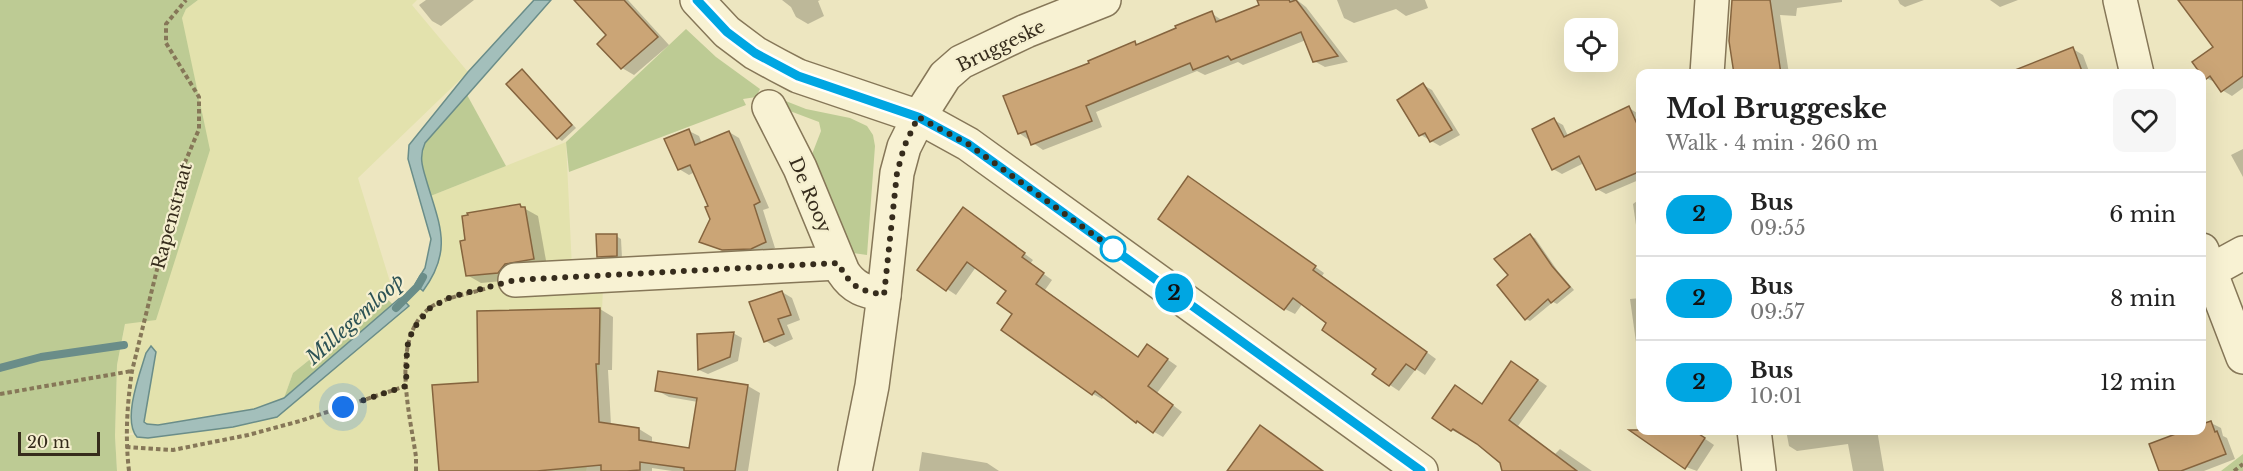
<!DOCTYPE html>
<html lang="en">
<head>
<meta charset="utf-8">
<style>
	:root { --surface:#fff; --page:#f6f6f6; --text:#222; --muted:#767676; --line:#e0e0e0 }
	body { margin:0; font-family:"Libre Baskerville",serif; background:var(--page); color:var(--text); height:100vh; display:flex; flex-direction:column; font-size:22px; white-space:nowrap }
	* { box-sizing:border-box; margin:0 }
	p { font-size:20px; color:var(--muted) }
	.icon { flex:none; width:33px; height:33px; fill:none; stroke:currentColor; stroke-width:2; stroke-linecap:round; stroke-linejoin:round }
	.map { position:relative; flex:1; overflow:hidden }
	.sheet { position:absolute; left:1636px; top:69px; width:570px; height:366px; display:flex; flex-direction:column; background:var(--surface); border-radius:12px; box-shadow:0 6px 24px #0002 }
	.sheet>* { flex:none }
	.badge { padding:0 12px; border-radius:20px; font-size:21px; line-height:39px }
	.controls { position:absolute; left:1564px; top:18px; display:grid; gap:12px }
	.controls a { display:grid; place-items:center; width:54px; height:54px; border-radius:12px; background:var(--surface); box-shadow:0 6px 24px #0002; font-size:30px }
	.scale { position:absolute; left:18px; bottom:15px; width:82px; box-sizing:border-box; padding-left:6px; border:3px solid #362c1c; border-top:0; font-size:16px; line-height:21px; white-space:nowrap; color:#362c1c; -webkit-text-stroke:4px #f5efcf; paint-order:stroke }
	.you { position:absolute; width:30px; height:30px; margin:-15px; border:4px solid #fff; border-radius:50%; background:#1a73e8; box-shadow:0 0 0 9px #1a73e833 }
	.map>.badge { position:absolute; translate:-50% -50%; box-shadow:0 0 0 3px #fff }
	.round { display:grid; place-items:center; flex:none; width:63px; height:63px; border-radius:12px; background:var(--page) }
	.overview { display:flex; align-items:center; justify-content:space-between; height:102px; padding:0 30px }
	h1 { font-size:28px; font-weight:700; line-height:45px }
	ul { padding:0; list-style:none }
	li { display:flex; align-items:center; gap:18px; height:84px; padding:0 30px; border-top:2px solid var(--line) }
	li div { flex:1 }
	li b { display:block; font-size:22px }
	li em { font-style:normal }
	li .badge { min-width:66px; font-weight:700; text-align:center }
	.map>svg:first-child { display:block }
	.farmland { fill:#e3e2ad }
	.green { fill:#bdcb94 }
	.water { fill:#a3bfbb; stroke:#6a8d89; stroke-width:1.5 }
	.shadow { fill:#0003 }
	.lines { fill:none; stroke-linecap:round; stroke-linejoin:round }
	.stream { stroke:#6a8d89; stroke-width:8 }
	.building { fill:#cba576; stroke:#85643e; stroke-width:1.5 }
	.minor-casing { stroke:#867758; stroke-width:36 }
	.path { stroke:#867758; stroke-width:4; stroke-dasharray:4.5 3; stroke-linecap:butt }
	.minor { stroke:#f8f2d3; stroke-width:33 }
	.line-casing { stroke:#fff; stroke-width:14 }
	.line { stroke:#00a6e2; stroke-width:9 }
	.walk { stroke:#362c1c; stroke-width:6; stroke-dasharray:0 10.8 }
	.stop-dot { fill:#fff; stroke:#00a6e2; stroke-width:3 }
	.labels { text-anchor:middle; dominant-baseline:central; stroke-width:4.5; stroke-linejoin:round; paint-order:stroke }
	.street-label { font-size:18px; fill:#362c1c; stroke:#f5efcf }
	.water-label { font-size:20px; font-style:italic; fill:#2c5255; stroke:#f5efcf }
</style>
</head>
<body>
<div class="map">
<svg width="2243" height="471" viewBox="0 0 2243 471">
	<rect width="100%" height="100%" fill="#ede6c0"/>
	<polygon class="farmland" points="198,0 417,0 412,5 468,72 358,178 391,285 386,298 293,373 284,398 254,409 158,425 120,436 186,430 279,410 400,311 425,282 433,267 428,197 566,142 572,268 604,266 597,420 586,471 117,471 115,436 117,365 183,32 182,17 186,9"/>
	<g class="green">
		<polygon points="0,0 198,0 186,9 182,18 210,150 156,320 125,324 117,365 115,436 117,471 0,471"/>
		<polygon points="686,29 716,57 760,89 756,97 743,99 746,105 569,172 566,142"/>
		<polygon points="466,93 506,166 428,197 419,162 422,141"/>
		<polygon points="773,96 806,109 850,118 867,126 873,135 875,146 867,255 846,252 809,162 821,131 819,122 774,105"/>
		<polygon points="386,298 400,311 303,392 284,398 293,373"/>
		<polygon points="2243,454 2243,471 2221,471"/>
	</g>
	<g class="water">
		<path d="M534 0H551L425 143C419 156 422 166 426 179 439 224 454 249 423 291L415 284 425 268 431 239 408 159 409 145 468 72Z"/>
		<path d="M401 297 409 306 277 417 233 427 148 438 137 437C122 420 140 373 146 353L151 346 156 352 144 422 147 424 158 425 254 409 284 398Z"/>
	</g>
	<g class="shadow">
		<polygon points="426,0 474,0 441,26 432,21 419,5"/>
		<polygon points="585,0 628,0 669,45 634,75 622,68 608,35"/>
		<polygon points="782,0 820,0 818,1 824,16 808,24 796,17 791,7"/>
		<polygon points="1259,0 1297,0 1306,7 1348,62 1325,67 1314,61 1306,40 1243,65 1238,62 1205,75 1197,71 1096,112 1102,127 1043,150 1019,133 1091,64 1135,43 1139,45 1211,13 1223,21 1261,5"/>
		<polygon points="1337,0 1425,0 1428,8 1406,16 1396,9 1354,23 1344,18"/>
		<polygon points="1733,0 1842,0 1842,2 1797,8 1796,16 1780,15 1789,74 1735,74"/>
		<polygon points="1898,0 1924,0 1905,7 1900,4"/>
		<polygon points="1990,0 2018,0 2000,7"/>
		<polygon points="2180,0 2243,0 2243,88 2232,96 2222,90 2217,83 2206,78 2215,48"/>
		<polygon points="2073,49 2083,55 2090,74 2035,74"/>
		<polygon points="526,74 576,128 562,141 558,138"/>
		<polygon points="1423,85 1432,90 1460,135 1440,146 1421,135"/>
		<polygon points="1629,108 1637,113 1641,121 1641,179 1606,194 1597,189 1584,163 1562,174 1553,169 1554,120 1563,125 1568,136"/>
		<polygon points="689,131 699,136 702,144 729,132 739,138 769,208 763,210 775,248 762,254 733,255 701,241 712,219 710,207 695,172 689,175 679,169"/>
		<polygon points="2243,149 2243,177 2231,155"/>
		<polygon points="1198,184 1324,273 1322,276 1436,359 1425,375 1416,369 1399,391 1390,385 1378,369 1328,323 1303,303 1295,314 1285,309 1160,219"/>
		<polygon points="1641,198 1641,260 1633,204"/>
		<polygon points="520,206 538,216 547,266 512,280 481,283 467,275"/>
		<polygon points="963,208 1033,260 1030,264 1052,280 1045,290 1139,358 1148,346 1177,366 1157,393 1182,412 1163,437 1137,422 1104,397 1102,399 1093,394 1014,314 1008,290 976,267 956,295 947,289"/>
		<polygon points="616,236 621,239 622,258 603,259 598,256"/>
		<polygon points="1530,236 1535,238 1557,270 1574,290 1557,304 1553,302 1530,321 1526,319 1511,275"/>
		<polygon points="782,292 792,298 800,320 787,325 793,339 775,347 766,341"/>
		<polygon points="1641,298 1641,378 1630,299"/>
		<polygon points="600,309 613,317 612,370 608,370 611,425 639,429 652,437 652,443 690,450 698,402 669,397 656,390 748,386 760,393 748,471 672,471 652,468 652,471 440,471 480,384"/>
		<polygon points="733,333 742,338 738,361 708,374 699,370 698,335"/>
		<polygon points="1521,368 1547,386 1518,426 1555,454 1560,449 1592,471 1504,471 1502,462 1478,443 1462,434 1461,435 1452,430 1434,417 1483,406"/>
		<polygon points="2211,423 2221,428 2223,436 2227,438 2235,459 2204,471 2161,471 2202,430 2202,426"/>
		<polygon points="1692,430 1714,445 1697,471 1686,467 1647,441"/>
		<polygon points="1786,430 1877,430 1884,471 1853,471 1848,444 1797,451 1789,446"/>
		<polygon points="922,452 987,463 999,471 919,471"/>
	</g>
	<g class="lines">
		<g class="stream">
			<polyline points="396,308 418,286 423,277"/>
			<polyline points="0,368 41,357 124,345"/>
		</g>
	</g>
	<g class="building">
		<polygon points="574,0 624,0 658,37 621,69 597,44 606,35"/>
		<polygon points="1257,0 1289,0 1290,2 1296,0 1338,56 1313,62 1301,32 1231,60 1228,56 1193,70 1190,63 1086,106 1092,121 1031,145 1026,131 1018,134 1003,96 1089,63 1088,61 1135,41 1136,45 1176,28 1175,26 1212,11 1216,22 1259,5"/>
		<polygon points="1732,0 1770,0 1781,74 1734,74 1729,41"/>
		<polygon points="2178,0 2243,0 2243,76 2221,92 2210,76 2205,80 2192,62 2213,47"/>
		<polygon points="2073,47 2083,74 2010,74 2010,72"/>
		<polygon points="522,69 572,125 557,139 506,84"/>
		<polygon points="1423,83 1452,130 1430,142 1425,133 1419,136 1397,100"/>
		<polygon points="1629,106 1641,133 1641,171 1596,190 1579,156 1552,170 1532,129 1554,118 1564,137"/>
		<polygon points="689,129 695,145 729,131 760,202 754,205 766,242 751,249 722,250 699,242 710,219 705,207 708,206 690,165 678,170 664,139"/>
		<polygon points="1188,176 1316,266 1313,270 1427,352 1415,370 1406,364 1389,386 1372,374 1376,369 1322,330 1326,323 1293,298 1284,310 1158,219"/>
		<polygon points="520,204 521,207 525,207 534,259 505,264 498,273 466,276 460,241 465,240 462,216 468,215 467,213"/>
		<polygon points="963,207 1025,253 1022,257 1044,273 1036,284 1138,357 1147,344 1168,359 1148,386 1173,405 1153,433 1137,421 1136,423 1095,391 1092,395 1001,330 1012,314 997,303 1006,291 967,262 946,291 917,270"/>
		<polygon points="596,234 617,234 617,256 597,257"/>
		<polygon points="1530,234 1552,266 1570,287 1551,303 1548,299 1525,320 1497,285 1508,275 1494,259"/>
		<polygon points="782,291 791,315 778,319 784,334 764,342 749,302"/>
		<polygon points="600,308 599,364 596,364 599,422 639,428 639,440 689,448 697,398 655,391 658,371 748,385 735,471 684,471 684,468 640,462 640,470 627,471 601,471 601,465 537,471 439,471 432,385 478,382 477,311"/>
		<polygon points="734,332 730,357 698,370 697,334"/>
		<polygon points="1511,361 1538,380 1509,420 1577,471 1502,471 1500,463 1477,444 1453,429 1451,431 1432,418 1455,385 1482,404"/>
		<polygon points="2211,421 2215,432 2217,431 2226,454 2181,471 2159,471 2149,444 2186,430 2202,430 2202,424"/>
		<polygon points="1260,425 1323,471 1227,471"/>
		<polygon points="1629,430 1693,430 1705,438 1685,469"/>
	</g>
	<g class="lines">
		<g class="minor-casing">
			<g id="minor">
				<polyline points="697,0 727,32 755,53 777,65 798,76 919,117 968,144 1421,471"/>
				<polyline points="2120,0 2137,74"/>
				<polyline points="1707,74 1712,0"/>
				<path d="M769 107 800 168 843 272C854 289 865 291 884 295"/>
				<polyline points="2202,250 2243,357"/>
				<polyline points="2210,271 2243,253"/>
				<polyline points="515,280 838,263"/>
				<polyline points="1754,430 1759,471"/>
				<polyline points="855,471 872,386 884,295 897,173 904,147 919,117 945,76 961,62 1026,31 1104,0"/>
			</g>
		</g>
		<g class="path">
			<polyline points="0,394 132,371"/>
			<polyline points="126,447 173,450 248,435 300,421 406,386"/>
			<path d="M129 471C125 437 127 405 132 371L181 172 199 129V97L166 43V24L186 0"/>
			<path d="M416 471V457C410 414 389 337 431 307 448 296 469 294 488 288"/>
			<polyline points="2234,471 2243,464"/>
		</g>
		<use href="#minor" class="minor"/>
	</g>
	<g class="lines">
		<g class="line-casing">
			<polyline id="line" points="697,0 727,32 755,53 798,76 918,117 968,144 1421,471"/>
		</g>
		<use href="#line" class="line"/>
		<path class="walk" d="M343 407 406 386 407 347 413 329 430 308 451 297 515 280 838 263C851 287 858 290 884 295L897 173 904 147 918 117 968 144 1116 251 1113 249"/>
	</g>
	<circle class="stop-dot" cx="1113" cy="249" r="12"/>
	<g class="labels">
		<g class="street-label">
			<text transform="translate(1001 46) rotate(-26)">Bruggeske</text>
			<text transform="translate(810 195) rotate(67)">De Rooy</text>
			<text transform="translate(172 216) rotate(-75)">Rapenstraat</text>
		</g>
		<g class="water-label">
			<text transform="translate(355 319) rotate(-42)">Millegemloop</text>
		</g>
	</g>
</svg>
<div class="controls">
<a><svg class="icon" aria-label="locate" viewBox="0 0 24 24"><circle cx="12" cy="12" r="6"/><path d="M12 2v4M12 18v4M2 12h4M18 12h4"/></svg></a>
</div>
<div class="scale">20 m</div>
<div class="you" style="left:343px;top:407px"></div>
<b class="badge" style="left:1174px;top:293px;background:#00a6e2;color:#111">2</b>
<section class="sheet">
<div class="overview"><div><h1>Mol Bruggeske</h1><p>Walk · 4 min · 260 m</p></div><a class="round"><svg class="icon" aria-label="heart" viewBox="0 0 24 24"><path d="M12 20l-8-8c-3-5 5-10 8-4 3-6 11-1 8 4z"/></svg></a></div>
<ul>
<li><span class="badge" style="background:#00a6e2;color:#111">2</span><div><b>Bus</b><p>09:55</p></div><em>6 min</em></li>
<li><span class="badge" style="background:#00a6e2;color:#111">2</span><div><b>Bus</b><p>09:57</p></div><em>8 min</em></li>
<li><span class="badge" style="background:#00a6e2;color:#111">2</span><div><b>Bus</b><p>10:01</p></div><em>12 min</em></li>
</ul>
</section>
</div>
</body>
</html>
